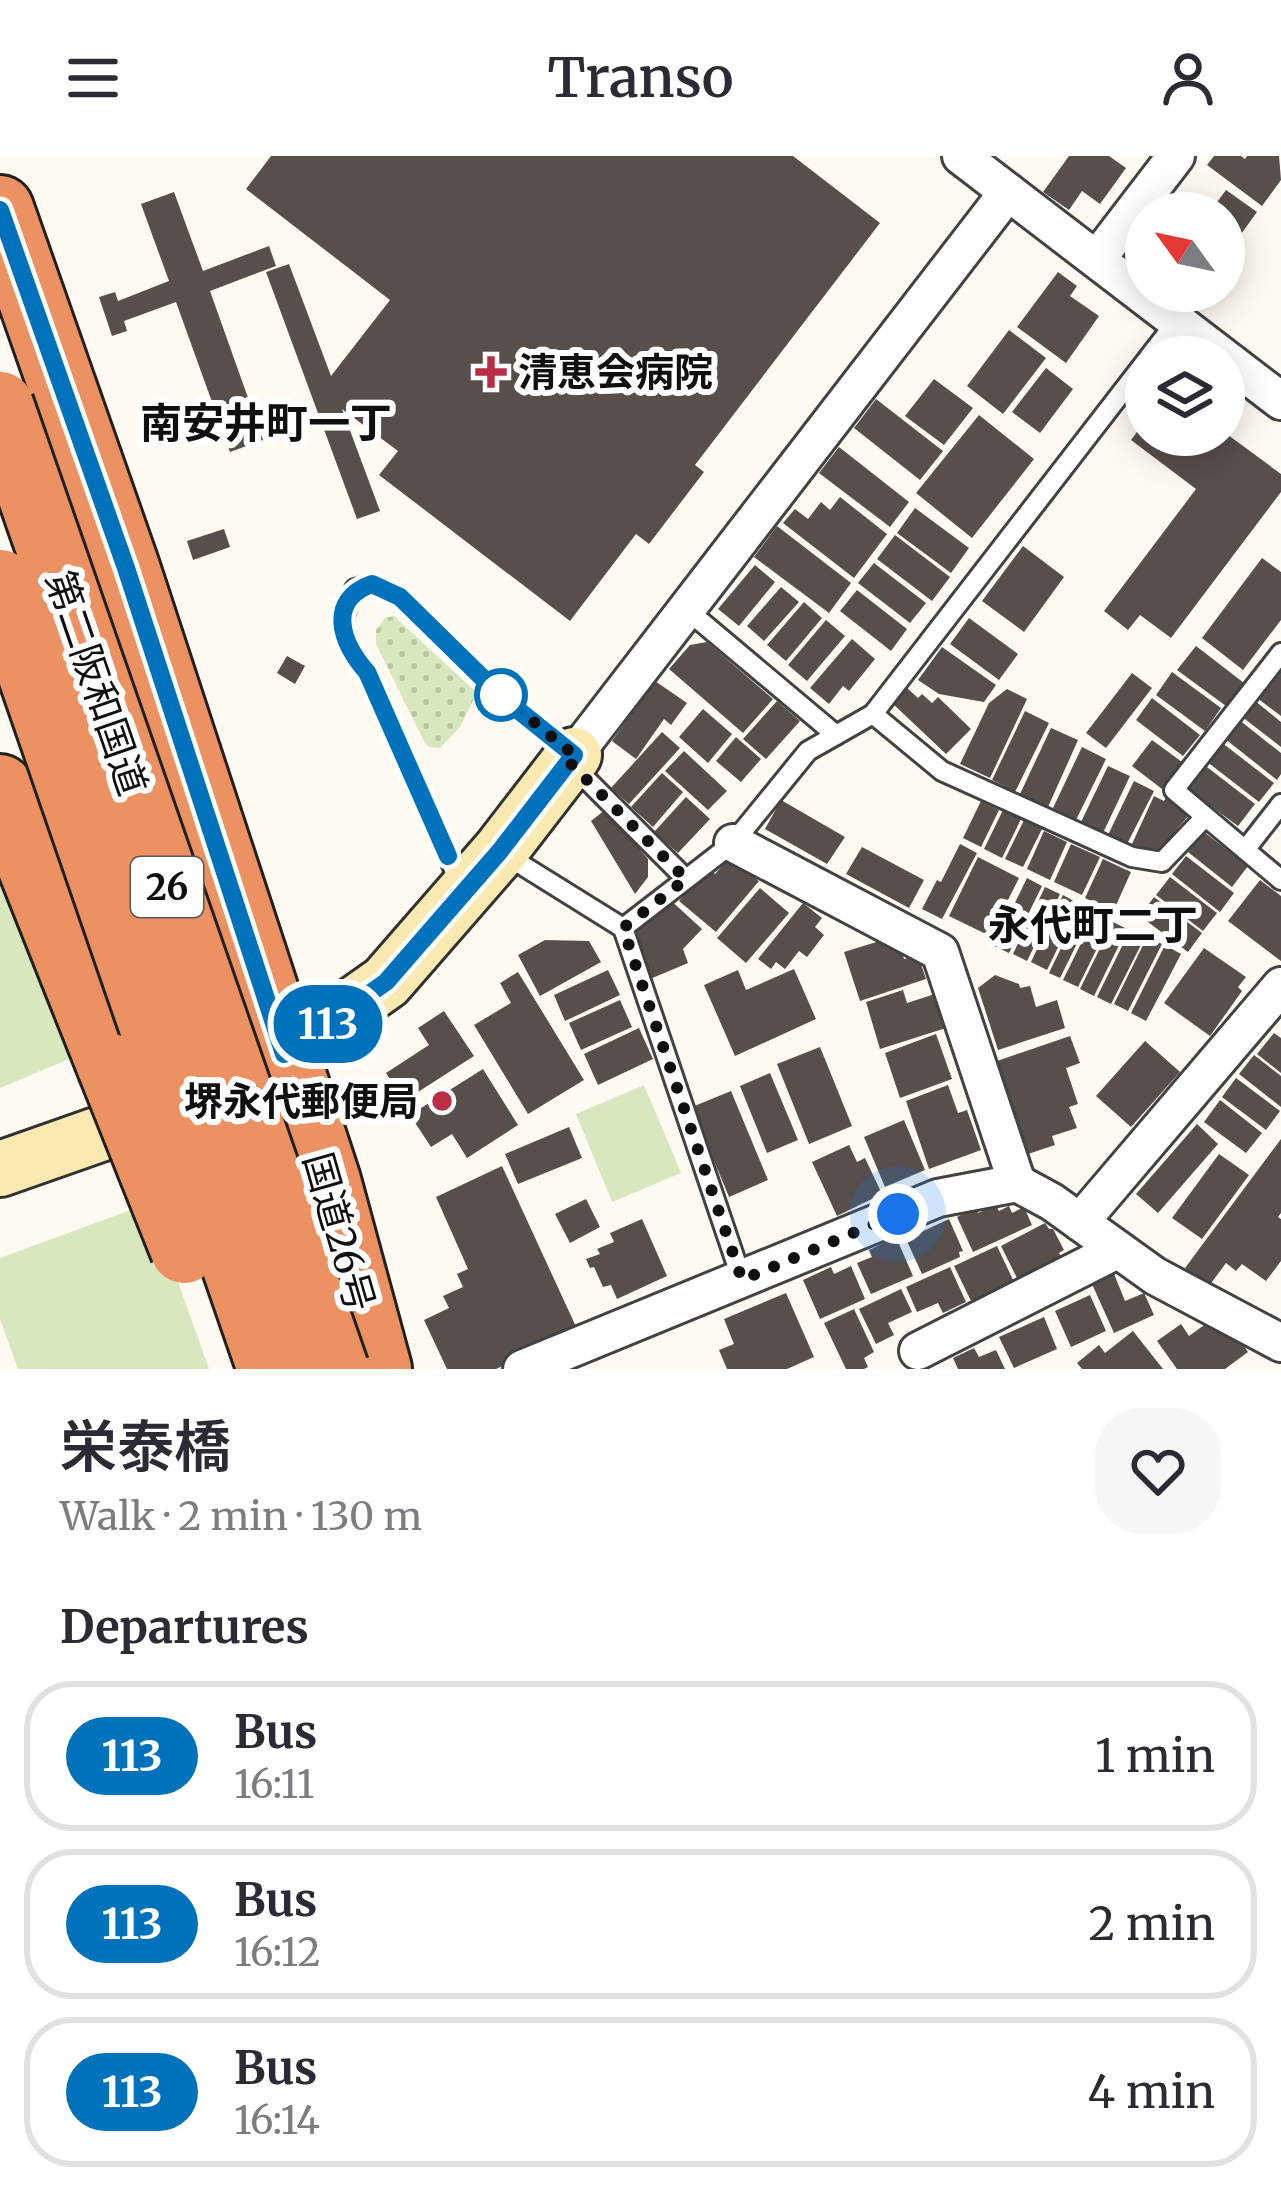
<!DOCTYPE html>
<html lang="en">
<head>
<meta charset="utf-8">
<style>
	:root { --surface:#fff; --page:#f7f7f7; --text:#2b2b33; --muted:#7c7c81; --line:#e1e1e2 }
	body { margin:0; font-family:Merriweather,"Noto Sans JP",serif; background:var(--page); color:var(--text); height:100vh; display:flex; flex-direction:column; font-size:45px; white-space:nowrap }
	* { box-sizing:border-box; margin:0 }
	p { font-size:39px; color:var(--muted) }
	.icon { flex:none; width:66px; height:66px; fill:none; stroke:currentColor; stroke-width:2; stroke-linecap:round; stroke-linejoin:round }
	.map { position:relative; height:1213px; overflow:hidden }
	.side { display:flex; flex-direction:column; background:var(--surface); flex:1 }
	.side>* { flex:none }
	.badge { padding:0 24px; border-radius:39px; font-size:42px; line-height:78px }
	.needle { width:78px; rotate:303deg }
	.controls { position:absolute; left:1125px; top:36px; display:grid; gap:24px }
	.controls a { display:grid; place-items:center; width:120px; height:120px; border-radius:50%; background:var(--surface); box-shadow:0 6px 30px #0003; font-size:60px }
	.you { position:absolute; width:60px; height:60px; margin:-30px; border:9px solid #fff; border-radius:50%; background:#1a73e8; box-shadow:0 0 0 18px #1a73e833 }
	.map>.badge { position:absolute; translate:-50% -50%; box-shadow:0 0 0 6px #fff }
	h2 { padding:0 60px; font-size:45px; line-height:108px }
	.round { display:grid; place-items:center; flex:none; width:126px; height:126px; border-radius:48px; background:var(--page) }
	.head { display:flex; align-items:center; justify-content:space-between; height:204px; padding:0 60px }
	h1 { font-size:57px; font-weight:600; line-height:90px }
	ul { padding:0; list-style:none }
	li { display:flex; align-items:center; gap:36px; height:150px; margin:0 24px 18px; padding:0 36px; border:6px solid var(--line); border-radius:48px }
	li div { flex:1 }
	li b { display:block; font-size:45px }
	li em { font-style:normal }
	li .badge { min-width:132px; font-weight:700; text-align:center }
	header { display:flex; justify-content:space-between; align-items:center; height:156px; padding:0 60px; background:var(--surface); font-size:54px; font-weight:600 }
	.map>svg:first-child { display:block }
	.grass { fill:url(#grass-dots) }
	.park { fill:#d8e7bd }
	.building { fill:#574f4c }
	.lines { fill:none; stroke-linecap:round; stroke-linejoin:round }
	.lane-casing { stroke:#424242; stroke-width:24 }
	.street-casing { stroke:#424242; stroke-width:42 }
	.secondary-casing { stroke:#313131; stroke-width:60 }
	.highway-casing { stroke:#202020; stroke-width:72 }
	.lane { stroke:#fff; stroke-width:18 }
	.street { stroke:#fff; stroke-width:36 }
	.secondary { stroke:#faeab1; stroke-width:54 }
	.highway { stroke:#ec9262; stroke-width:66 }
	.highway-bridge-casing { stroke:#202020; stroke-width:72; stroke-linecap:butt }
	.highway-bridge { stroke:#ec9262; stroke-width:66 }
	.line-casing { stroke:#fff; stroke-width:27 }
	.line { stroke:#0072bc; stroke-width:18 }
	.walk { stroke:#0f0f0f; stroke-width:12; stroke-dasharray:0 21.6 }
	.poi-dot { fill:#b82e44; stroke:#fff; stroke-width:4.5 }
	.stop-dot { fill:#fff; stroke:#0072bc; stroke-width:6 }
	.labels { text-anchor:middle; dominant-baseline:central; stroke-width:12; stroke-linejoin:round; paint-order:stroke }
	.shield { fill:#fff; stroke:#575757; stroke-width:3 }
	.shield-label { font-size:36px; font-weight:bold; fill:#0f0f0f }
	.poi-label { font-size:39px; font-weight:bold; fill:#0f0f0f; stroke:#fff; text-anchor:start }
	.street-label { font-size:39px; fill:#0f0f0f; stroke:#fff }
	.neighbourhood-label { font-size:42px; font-weight:bold; fill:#0f0f0f; stroke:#fff }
</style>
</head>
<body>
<header><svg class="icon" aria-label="menu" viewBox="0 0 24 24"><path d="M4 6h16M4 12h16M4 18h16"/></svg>Transo<svg class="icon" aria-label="person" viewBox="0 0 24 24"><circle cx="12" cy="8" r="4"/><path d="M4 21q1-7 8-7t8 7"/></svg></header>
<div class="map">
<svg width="1281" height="1213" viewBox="0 0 1281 1213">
	<defs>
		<pattern id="grass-dots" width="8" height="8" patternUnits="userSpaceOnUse" patternTransform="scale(3)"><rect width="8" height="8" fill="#d8e7bd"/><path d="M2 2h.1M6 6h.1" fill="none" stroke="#b8c5a1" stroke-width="1.8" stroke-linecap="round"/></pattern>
	</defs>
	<rect width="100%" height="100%" fill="#fefaf2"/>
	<polygon class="grass" points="394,460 477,537 460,571 440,592 429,591 424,585 376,488 376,474 385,462"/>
	<g class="park">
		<polygon points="0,685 81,898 0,932"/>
		<polygon points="644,929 681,1017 612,1046 576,958"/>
		<polygon points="150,1047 209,1213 18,1213 0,1163 0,1102"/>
	</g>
	<g class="building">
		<polygon points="271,0 793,0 880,67 695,309 704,316 649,388 636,378 570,465 379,319 398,295 342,253 380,355 357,363 266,116 289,108 331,220 390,144 246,33"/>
		<polygon points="1069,0 1109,0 1126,12 1100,48 1082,35 1069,54 1043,36"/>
		<polygon points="1214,0 1241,0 1245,3 1247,0 1279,0 1281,24 1262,50 1207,9"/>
		<polygon points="1226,34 1257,56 1228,96 1224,93 1224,57 1176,57 1191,37 1212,53"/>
		<polygon points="174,36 203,115 269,90 276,110 210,135 263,284 230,296 176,146 124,165 127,175 112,180 99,141 115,136 118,145 169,125 141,48"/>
		<polygon points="1058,116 1077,130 1070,140 1099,160 1066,207 1017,171"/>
		<polygon points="1009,174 1046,202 1003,258 967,230"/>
		<polygon points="1046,212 1073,233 1040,277 1012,256"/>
		<polygon points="934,223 973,252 944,289 905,260"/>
		<polygon points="876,243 943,295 920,324 854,272"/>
		<polygon points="979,259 1034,303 972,382 916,337"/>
		<polygon points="1146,264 1146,279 1224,279 1224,276 1281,318 1281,336 1171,482 1140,459 1128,474 1104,455 1196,333 1131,284"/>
		<polygon points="839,291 909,346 890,371 819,317"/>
		<polygon points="840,341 887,378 854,422 783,367 795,353 808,363 821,346 830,354"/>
		<polygon points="915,352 969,392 951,417 897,377"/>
		<polygon points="777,370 851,427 829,457 754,401"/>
		<polygon points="224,373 230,391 193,404 187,385"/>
		<polygon points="895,379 950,421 932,445 877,403"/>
		<polygon points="1023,390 1064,421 1024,476 982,445"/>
		<polygon points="1262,402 1281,416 1281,464 1243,514 1202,482"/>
		<polygon points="874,407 926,447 910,467 858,427"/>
		<polygon points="755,409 775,426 739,470 718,453"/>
		<polygon points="781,431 799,446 764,485 747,470"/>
		<polygon points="857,434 907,473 891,495 840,455"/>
		<polygon points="804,446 822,462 786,505 767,489"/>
		<polygon points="969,462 1018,498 999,524 950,488"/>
		<polygon points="826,464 845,480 807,525 788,509"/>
		<polygon points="852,483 875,503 849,535 843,530 829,548 810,532"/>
		<polygon points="707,486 773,543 743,577 669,513 690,489"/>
		<polygon points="1196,490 1244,527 1226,550 1177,514"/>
		<polygon points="942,491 996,529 984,546 939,538 918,524"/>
		<polygon points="287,500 305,510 295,528 277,517"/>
		<polygon points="1281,511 1281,560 1257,542"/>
		<polygon points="1172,516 1221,552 1205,575 1156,539"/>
		<polygon points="1132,517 1152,532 1106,592 1086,577"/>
		<polygon points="655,525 687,547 671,569 664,563 636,603 612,585"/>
		<polygon points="907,532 918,542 922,538 932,547 938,541 971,573 946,598 892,547"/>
		<polygon points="1007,533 1027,543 990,622 960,608 989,547"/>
		<polygon points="1152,542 1200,579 1183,600 1136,564"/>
		<polygon points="1254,544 1281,566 1281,591 1241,560"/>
		<polygon points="777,545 800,565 766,603 743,583"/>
		<polygon points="703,553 732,578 708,607 679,581"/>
		<polygon points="1025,555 1049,567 1015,636 992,624"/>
		<polygon points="1238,563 1281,597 1281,618 1277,624 1224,582"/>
		<polygon points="1051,572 1078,584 1048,651 1020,638"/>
		<polygon points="662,576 680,592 629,648 611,632"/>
		<polygon points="736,581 761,603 741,626 716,605"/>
		<polygon points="1152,584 1182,606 1162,633 1132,610"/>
		<polygon points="1221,586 1274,627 1259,646 1206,605"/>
		<polygon points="1082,591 1106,603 1076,664 1053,652"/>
		<polygon points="684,595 727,635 708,654 665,615"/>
		<polygon points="1203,608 1255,648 1238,670 1185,631"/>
		<polygon points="1108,610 1130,620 1103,677 1081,666"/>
		<polygon points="662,617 683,636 653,671 631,651"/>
		<polygon points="1134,625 1154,635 1127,688 1108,679"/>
		<polygon points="1168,637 1190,658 1156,698 1132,688 1154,640 1164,645"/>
		<polygon points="686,641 710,663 678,697 654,676"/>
		<polygon points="781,644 845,681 827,708 765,673"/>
		<polygon points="981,645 999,654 981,691 963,682"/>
		<polygon points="606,653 648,703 648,721 635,738 591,665"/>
		<polygon points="1003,654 1021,663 1002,702 984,693"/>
		<polygon points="1024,664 1042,673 1023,711 1005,703"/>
		<polygon points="1044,675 1067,686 1050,724 1027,713"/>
		<polygon points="1204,676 1248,710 1232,731 1188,696"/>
		<polygon points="960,688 977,697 942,763 922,753 937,724 941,726"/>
		<polygon points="1071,688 1100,701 1082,739 1054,726"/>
		<polygon points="862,691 924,724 909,752 846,718"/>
		<polygon points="1186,700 1234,737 1220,756 1172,718"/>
		<polygon points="730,701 759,725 716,776 679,745 708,712 715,718"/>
		<polygon points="978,701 1019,722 990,780 949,760"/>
		<polygon points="1103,703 1131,716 1113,756 1085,742"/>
		<polygon points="1170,721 1217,757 1203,775 1156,739"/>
		<polygon points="1027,722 1042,730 1009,797 994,790"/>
		<polygon points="1260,724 1281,740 1281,805 1228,765"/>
		<polygon points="1045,731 1060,738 1027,805 1013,798"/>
		<polygon points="760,732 789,757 746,807 717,782"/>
		<polygon points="1063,739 1079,748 1047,814 1031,806"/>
		<polygon points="667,741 702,773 683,793 688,807 650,823 632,779"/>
		<polygon points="1154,741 1202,777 1188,796 1140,760"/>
		<polygon points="803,747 822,762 815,771 824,779 807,801 799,795 785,813 776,806 771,813 758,803"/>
		<polygon points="1082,749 1093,755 1060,822 1049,817"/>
		<polygon points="1096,757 1111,764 1078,831 1063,824"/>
		<polygon points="1113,766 1127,773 1094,840 1080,833"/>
		<polygon points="1130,774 1145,781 1111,848 1097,841"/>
		<polygon points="1147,781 1162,788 1128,855 1114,848"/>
		<polygon points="545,784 589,785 601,806 540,840 518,799"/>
		<polygon points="883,784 900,789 904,803 918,799 926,823 860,845 844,796"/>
		<polygon points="1165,789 1181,798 1146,865 1131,857"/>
		<polygon points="1204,792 1246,821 1238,831 1242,835 1210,880 1164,847"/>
		<polygon points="794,813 816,863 735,900 704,829 738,814 746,834"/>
		<polygon points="608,814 620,839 565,865 554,839"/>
		<polygon points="518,816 584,924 528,958 474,869 511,847 500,827"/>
		<polygon points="995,819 1019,828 1020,832 1030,830 1036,851 1057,844 1065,872 998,894 978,832"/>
		<polygon points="903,834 907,847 935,838 946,872 880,893 866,846"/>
		<polygon points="620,844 632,871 581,894 569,867"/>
		<polygon points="444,855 474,900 404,945 386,917 429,889 418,872"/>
		<polygon points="639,872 653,903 598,929 584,898"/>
		<polygon points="1274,877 1281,882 1281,917 1257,898"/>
		<polygon points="936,878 952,923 900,942 885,897"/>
		<polygon points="1070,880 1080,907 1066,912 1078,948 1069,951 1077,972 1052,980 1055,989 1028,998 997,905"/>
		<polygon points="1145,885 1180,916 1131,971 1096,940"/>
		<polygon points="820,891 852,970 809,988 777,908"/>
		<polygon points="1254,899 1281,920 1281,951 1239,918"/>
		<polygon points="483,913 518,969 467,1002 452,978 431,991 410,959"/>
		<polygon points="770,917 798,984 767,997 740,930"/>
		<polygon points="1236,922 1280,955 1266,974 1222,941"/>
		<polygon points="948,929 958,957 967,954 981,994 929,1013 906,945"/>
		<polygon points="731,935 768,1024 729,1041 692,951"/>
		<polygon points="1220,944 1262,977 1246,997 1204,966"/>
		<polygon points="904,964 925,1014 885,1031 864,981"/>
		<polygon points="1197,968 1218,988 1158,1057 1136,1038"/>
		<polygon points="569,971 582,1002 518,1028 505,998"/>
		<polygon points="1281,983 1281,1057 1278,1061 1281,1063 1281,1105 1266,1125 1242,1108 1236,1115 1226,1107 1209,1130 1185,1112"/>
		<polygon points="849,989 857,1006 865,1002 882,1038 837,1060 812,1006"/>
		<polygon points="1219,998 1249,1019 1202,1083 1172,1062"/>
		<polygon points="502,1010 578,1175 496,1213 447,1213 424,1164 449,1152 443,1140 463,1131 457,1118 468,1113 436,1041"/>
		<polygon points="586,1043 600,1071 570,1087 555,1058"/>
		<polygon points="996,1049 999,1055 1009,1050 1012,1057 1024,1051 1032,1069 973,1096 957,1061 976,1052 978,1057"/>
		<polygon points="642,1063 667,1120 617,1143 611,1129 603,1131 594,1111 590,1112 586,1103 600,1098 597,1093 614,1086 610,1077"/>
		<polygon points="949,1063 963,1095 959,1096 960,1101 922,1118 906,1083"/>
		<polygon points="1045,1067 1049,1073 1053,1073 1064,1094 1059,1097 1061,1101 1039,1112 1042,1117 1020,1128 1001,1090"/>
		<polygon points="896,1081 913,1120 871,1138 857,1107 872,1101 869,1094"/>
		<polygon points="997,1090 1014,1126 971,1145 954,1110"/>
		<polygon points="851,1110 865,1143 820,1163 803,1124 831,1111 834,1118"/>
		<polygon points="950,1111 966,1146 943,1157 938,1147 917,1156 906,1131"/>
		<polygon points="1114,1118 1125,1145 1144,1137 1154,1159 1114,1177 1092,1128"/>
		<polygon points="901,1133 912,1156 888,1167 894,1179 876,1188 859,1153"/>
		<polygon points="786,1137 814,1201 787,1213 727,1213 719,1194 734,1188 724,1163"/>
		<polygon points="1090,1139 1106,1175 1071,1191 1055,1155"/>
		<polygon points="854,1153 874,1196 864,1202 868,1211 864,1213 846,1213 824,1167"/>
		<polygon points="1044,1161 1057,1193 1014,1212 999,1181"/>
		<polygon points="1211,1164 1222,1179 1232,1173 1248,1196 1225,1213 1177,1213 1157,1185 1181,1168 1189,1180"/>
		<polygon points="1133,1175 1163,1213 1082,1213 1077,1207 1099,1189 1105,1197"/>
		<polygon points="974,1192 979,1201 996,1194 1005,1213 958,1213 953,1202"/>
	</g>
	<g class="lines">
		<g class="lane-casing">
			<g id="lane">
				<polyline points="1149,201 1177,165"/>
				<polyline points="686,453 836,579"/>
				<polyline points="1281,497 1174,634 1281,724"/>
				<polyline points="873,558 942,615 1132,701 1162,706 1205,661"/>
				<polyline points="572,609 686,723"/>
				<polyline points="1245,694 1281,648"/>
				<polyline points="504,698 623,772 733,687 808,595 873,558 1146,205"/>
				<path d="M460 727 367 516C341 487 335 468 355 433L372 428 400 441 502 541 570 596"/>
				<polyline points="623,772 742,1124"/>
			</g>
		</g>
		<g class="street-casing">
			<g id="street">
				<polyline points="961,0 1281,245"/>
				<polyline points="1097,103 1176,0"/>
				<polyline points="574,599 1008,36"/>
				<polyline points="733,687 940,796 1017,1027"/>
				<polyline points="1080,1066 1281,830"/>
				<polyline points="918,1195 1117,1094"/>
				<polyline points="522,1213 938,1042 1017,1027 1052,1046 1155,1120 1281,1187"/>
			</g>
		</g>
		<g class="secondary-casing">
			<g id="secondary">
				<polyline points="254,914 284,898 386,826 500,695 574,599"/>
				<polyline points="0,1013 168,954"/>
			</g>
		</g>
		<g class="highway-casing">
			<g id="highway">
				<polyline points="0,53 126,412 327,1025 378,1213"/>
				<polyline points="0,632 111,911"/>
			</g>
		</g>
		<use href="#lane" class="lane"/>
		<use href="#street" class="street"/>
		<use href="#secondary" class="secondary"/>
		<use href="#highway" class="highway"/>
		<g class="highway-bridge-casing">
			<g id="highway-bridge">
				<polyline points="0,249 335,1213"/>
				<polyline points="0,427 271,1213"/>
				<polyline points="111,911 184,1094"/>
			</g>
		</g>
		<use href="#highway-bridge" class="highway-bridge"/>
	</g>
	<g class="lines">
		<g class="line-casing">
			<path id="line" d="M0 54 126 412 284 898 386 826 500 695 574 599 502 541 400 441 372 428C326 444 341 488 367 516L448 700"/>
		</g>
		<use href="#line" class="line"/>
		<polyline class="walk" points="501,539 574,599 568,605 686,723 623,772 742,1124 898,1058"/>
	</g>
	<g class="poi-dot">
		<path d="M485 198h12v12h12v12h-12v12h-12v-12h-12v-12h12z"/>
		<circle cx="442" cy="945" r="12"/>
	</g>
	<circle class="stop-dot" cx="501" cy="539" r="24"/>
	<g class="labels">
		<rect class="shield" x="131" y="701" width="72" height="60" rx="9"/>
		<g class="shield-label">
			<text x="167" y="731">26</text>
		</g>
		<g class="poi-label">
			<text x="518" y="216">清恵会病院</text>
			<text x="418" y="945" text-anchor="end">堺永代郵便局</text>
		</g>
		<g class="street-label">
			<text transform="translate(96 527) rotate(71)">第二阪和国道</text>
			<text transform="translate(339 1076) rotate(74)">国道26号</text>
		</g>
		<g class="neighbourhood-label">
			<text x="266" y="267">南安井町一丁</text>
			<text x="1093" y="769">永代町二丁</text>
		</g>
	</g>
</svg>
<div class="controls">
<a><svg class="needle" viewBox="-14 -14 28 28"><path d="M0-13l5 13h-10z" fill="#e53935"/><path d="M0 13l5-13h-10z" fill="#7c7c81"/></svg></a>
<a><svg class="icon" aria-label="layers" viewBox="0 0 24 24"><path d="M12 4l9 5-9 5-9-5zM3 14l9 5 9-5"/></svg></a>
</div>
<div class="you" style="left:898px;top:1058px"></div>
<b class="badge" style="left:328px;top:868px;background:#0072bc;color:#fff">113</b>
</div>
<section class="side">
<div class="head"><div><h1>栄泰橋</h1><p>Walk · 2 min · 130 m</p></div><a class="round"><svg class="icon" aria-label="heart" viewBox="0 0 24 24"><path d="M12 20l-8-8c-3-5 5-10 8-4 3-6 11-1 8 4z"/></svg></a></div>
<h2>Departures</h2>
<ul>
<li><span class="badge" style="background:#0072bc;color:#fff">113</span><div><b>Bus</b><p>16:11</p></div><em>1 min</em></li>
<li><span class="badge" style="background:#0072bc;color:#fff">113</span><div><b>Bus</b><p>16:12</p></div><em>2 min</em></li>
<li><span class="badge" style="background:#0072bc;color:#fff">113</span><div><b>Bus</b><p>16:14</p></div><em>4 min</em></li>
</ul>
</section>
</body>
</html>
